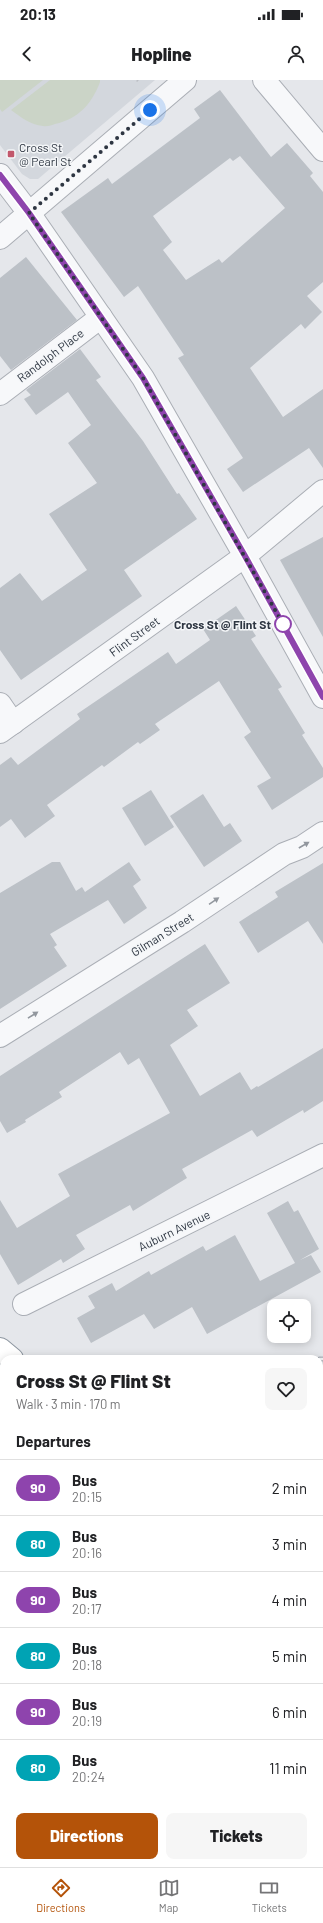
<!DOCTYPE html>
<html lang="en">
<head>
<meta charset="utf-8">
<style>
	:root { --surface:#fff; --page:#f6f6f6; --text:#202124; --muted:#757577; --line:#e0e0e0; --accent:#b45309 }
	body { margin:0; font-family:Barlow,sans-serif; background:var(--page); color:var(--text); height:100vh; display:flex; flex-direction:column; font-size:15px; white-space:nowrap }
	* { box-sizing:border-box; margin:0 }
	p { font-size:13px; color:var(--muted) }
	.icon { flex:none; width:22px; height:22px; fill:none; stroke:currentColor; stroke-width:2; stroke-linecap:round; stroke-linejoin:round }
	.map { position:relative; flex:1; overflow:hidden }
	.details { position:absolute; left:0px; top:1275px; width:323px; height:512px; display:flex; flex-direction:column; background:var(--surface); border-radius:12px 12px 0 0; box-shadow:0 2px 10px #0003 }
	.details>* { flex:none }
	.badge { padding:0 8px; border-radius:13px; font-size:14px; line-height:26px }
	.controls { position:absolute; left:267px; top:1219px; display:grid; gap:8px }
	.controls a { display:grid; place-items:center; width:44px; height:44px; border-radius:8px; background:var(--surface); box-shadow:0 2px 10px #0003; font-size:20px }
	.you { position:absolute; width:20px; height:20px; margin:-10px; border:3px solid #fff; border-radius:50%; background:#1a73e8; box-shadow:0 0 0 6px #1a73e833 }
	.map>.badge { position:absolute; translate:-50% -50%; box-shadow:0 0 0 2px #fff }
	h2 { padding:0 16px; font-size:15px; line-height:36px }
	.round { display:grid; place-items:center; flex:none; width:42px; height:42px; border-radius:8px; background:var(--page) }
	.headline { display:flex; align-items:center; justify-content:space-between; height:68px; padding:0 16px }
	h1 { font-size:19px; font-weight:800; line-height:30px }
	.action { display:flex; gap:8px; margin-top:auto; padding:8px 16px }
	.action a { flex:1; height:46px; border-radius:8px; background:var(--accent); color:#fff; font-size:16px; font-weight:800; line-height:46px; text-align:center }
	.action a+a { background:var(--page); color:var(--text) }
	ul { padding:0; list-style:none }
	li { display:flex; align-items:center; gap:12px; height:56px; padding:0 16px; border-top:1px solid var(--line) }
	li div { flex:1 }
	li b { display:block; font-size:15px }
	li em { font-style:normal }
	li .badge { min-width:44px; font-weight:700; text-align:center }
	.status { display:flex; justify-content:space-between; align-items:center; height:28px; padding:0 20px; background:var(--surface); direction:ltr }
	.status svg { height:11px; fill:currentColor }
	header { display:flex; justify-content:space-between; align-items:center; height:52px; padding:0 16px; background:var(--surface); font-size:18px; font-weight:800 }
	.tab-bar { display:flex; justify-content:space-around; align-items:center; height:56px; border-top:1px solid var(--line); background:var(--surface); font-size:11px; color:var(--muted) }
	.tab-bar a { display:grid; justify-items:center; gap:2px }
	.tab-bar .selected { color:var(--accent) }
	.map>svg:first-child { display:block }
	.built { fill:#d3d7dd }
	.green { fill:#cbd4c7 }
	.building { fill:#bcc1c7; fill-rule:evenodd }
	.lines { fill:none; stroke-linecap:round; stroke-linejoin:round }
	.minor-casing { stroke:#aaaeb5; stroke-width:24 }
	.major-casing { stroke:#a5acb6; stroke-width:24 }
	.highway-casing { stroke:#8d96a0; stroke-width:24 }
	.path { stroke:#bbbec3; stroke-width:2.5; stroke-dasharray:3 3; stroke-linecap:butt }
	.minor { stroke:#f7f8fa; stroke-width:22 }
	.major { stroke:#fff; stroke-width:22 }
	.highway { stroke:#fff; stroke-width:22 }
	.tram { stroke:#808893; stroke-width:1 }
	.rail-casing { stroke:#808893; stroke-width:4.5 }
	.rail { stroke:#f4f6f8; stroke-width:3; stroke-dasharray:9; stroke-linecap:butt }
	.highway-bridge-casing { stroke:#8d96a0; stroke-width:24; stroke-linecap:butt }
	.highway-bridge { stroke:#fff; stroke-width:22 }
	.oneway { fill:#92979e }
	.line-casing { stroke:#fff; stroke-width:9 }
	.line { stroke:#8e44ad; stroke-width:6 }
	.walk { stroke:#2e3642; stroke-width:4; stroke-dasharray:0 7.2 }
	.poi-dot { fill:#c2586c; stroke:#f4f6f8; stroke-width:1.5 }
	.stop-dot { fill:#fff; stroke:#8e44ad; stroke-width:2 }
	.labels { text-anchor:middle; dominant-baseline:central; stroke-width:3; stroke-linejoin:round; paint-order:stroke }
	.poi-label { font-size:12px; fill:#2e3642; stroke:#f4f6f8; text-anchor:start }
	.street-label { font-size:12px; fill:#2e3642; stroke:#f4f6f8 }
	.stop-label { font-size:12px; font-weight:bold; fill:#2e3642; stroke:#f4f6f8; text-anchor:end }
</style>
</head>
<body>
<div class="status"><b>20:13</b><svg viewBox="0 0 49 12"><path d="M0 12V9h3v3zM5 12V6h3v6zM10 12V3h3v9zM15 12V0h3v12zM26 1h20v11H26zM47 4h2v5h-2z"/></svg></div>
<header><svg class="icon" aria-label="back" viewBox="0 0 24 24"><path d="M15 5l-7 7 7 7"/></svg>Hopline<svg class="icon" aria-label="person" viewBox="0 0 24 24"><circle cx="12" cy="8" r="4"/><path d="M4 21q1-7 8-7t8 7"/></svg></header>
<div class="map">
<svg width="323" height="1787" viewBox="0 0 323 1787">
	<rect width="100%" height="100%" fill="#e5e7eb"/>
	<polygon class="built" points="0,0 155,0 38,99 30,99 22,94 0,65"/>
	<g class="green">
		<polygon points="0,0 43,0 2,32 0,29"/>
		<path d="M50 0H100V2C92 23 79 39 55 44 52 45 47 47 43 46 30 45 21 37 11 30Z"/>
	</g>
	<g class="building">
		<path d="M220 10 271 77 287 63 313 93 310 96 323 112V202L307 216 322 232 305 249 301 244 250 288 283 337 323 309V388L309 368 243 412 227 389 243 378 178 278 184 275 138 206 124 217 61 132 108 98 112 104 200 38 194 29ZM240 76 285 128 222 183 219 179 186 200 163 170 172 162 153 136 230 78 233 81Z"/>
		<polygon points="26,177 77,240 11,290 0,276 0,198"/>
		<polygon points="80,269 101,297 96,300 143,361 177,414 179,413 197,439 124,490 142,516 21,600 0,570 0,508 20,493 42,521 87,490 49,434 97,403 68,363 91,345 68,312 36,335 24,319 31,315 26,310"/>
		<polygon points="323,457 323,557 280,480"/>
		<polygon points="236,526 256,556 251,559 282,607 278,609 305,653 302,655 323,688 323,697 272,730 257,706 271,698 244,657 251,652 219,601 155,644 160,650 140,664 138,662 104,687 102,685 47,725 55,736 25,758 11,739 0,747 0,685 11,677 18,685 80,639 77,634 168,572 176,584 210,560 203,549"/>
		<polygon points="151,710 174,747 145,766 122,728"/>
		<polygon points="203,714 224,747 230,743 242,761 204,787 170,736"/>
		<polygon points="52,782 60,782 76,811 82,807 85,812 129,782 141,800 133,806 147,828 124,844 108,820 50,854 57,865 54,867 67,886 0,929 0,813"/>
		<polygon points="323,783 323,864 308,841 258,873 239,842 278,817 275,812"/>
		<polygon points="205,864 230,903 187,930 198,946 170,965 200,1016 240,992 251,1010 257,1006 258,1007 323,968 323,1021 304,1033 303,1030 257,1057 252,1050 182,1089 187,1098 133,1131 130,1125 76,1155 85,1169 63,1183 61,1179 18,1205 0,1174 0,1120 17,1148 70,1116 58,1094 170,1033 139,978 128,985 120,972 59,1012 62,1017 25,1040 26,1042 7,1053 0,1041 0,996"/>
		<polygon points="288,1121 294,1132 298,1130 319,1169 300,1180 311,1175 321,1192 207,1254 192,1227 154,1249 144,1234 91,1263 77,1238 95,1228 88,1216 112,1203 116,1211 149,1191 151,1195 203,1166 206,1171 235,1155 260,1201 295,1183 267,1133"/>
	</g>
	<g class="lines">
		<g class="minor-casing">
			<g id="minor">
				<polyline points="264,0 323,70"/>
				<polyline points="0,95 29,133 143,298 245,476 323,617"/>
				<polyline points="0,158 185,0"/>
				<polyline points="0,314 101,237"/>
				<polyline points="0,624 13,643"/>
				<polyline points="0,652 245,476 323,411"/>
				<polyline points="0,956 182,842 284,774 302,767 323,753"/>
				<polyline points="24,1224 323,1075"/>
				<polyline points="319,1395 323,1394"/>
			</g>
		</g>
		<g class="major-casing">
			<g id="major">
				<polyline points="0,1559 4,1559"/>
				<polyline points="0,1593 4,1593"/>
			</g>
		</g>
		<g class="highway-casing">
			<g id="highway">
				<polyline points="0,1269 12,1279"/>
				<polyline points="319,1484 323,1485"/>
				<polyline points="319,1544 323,1545"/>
			</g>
		</g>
		<g class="path">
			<polyline points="137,0 138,1"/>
			<polyline points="319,1348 323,1347"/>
			<polyline points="0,1391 4,1390"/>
		</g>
		<use href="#minor" class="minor"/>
		<use href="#major" class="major"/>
		<use href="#highway" class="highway"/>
		<g class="tram">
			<polyline points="319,1313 323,1312"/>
			<polyline points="319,1327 323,1326"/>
			<polyline points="0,1353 4,1353"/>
			<polyline points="0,1367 4,1367"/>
		</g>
		<g class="rail-casing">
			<g id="rail">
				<polyline points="319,1279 323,1279"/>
				<polyline points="319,1293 323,1293"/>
				<polyline points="0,1320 4,1320"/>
				<polyline points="0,1335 4,1334"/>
			</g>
		</g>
		<use href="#rail" class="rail"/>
		<g class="highway-bridge-casing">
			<polyline id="highway-bridge" points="0,1333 4,1336"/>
		</g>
		<use href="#highway-bridge" class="highway-bridge"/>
	</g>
	<defs><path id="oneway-solid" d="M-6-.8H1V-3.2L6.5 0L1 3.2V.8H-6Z"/></defs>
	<g class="oneway">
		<use href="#oneway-solid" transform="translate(304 765) rotate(-30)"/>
		<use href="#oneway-solid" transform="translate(214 821) rotate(-34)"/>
		<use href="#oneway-solid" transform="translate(33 935) rotate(-32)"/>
	</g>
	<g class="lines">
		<g class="line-casing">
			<polyline id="line" points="0,95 29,133 143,298 245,476 323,617"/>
		</g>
		<use href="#line" class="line"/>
		<polyline class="walk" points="150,30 29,133 143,298 283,544"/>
	</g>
	<rect class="poi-dot" x="7" y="70" width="8" height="8" rx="2"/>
	<circle class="stop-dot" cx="283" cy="544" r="8"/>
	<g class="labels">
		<g class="poi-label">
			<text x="19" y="67">Cross St<tspan x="19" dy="14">@ Pearl St</tspan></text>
		</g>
		<g class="street-label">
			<text transform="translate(50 275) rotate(-37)">Randolph Place</text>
			<text transform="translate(134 556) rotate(-36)">Flint Street</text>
			<text transform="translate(162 854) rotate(-32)">Gilman Street</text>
			<text transform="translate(174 1150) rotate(-26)">Auburn Avenue</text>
		</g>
		<g class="stop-label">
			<text x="271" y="544">Cross St @ Flint St</text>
		</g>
	</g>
</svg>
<div class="controls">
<a><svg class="icon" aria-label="locate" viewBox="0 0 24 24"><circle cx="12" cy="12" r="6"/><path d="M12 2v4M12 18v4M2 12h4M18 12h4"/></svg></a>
</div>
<div class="you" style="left:150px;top:30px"></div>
<section class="details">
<div class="headline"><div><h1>Cross St @ Flint St</h1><p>Walk · 3 min · 170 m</p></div><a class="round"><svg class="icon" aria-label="heart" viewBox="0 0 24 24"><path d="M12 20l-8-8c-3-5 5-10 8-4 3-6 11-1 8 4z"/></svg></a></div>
<h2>Departures</h2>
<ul>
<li><span class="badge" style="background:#8e44ad;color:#fff">90</span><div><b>Bus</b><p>20:15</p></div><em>2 min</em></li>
<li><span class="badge" style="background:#00a3b4;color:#fff">80</span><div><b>Bus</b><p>20:16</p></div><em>3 min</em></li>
<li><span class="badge" style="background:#8e44ad;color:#fff">90</span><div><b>Bus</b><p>20:17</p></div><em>4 min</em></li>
<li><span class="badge" style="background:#00a3b4;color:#fff">80</span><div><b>Bus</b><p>20:18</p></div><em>5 min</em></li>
<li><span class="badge" style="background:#8e44ad;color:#fff">90</span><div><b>Bus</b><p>20:19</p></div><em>6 min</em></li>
<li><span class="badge" style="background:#00a3b4;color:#fff">80</span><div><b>Bus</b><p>20:24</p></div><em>11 min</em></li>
</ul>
<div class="action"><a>Directions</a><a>Tickets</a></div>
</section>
</div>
<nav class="tab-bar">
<a class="selected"><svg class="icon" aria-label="directions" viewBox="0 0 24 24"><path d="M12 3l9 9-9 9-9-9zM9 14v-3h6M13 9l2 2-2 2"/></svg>Directions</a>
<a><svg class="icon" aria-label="map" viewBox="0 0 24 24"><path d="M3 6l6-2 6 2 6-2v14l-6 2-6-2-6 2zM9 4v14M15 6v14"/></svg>Map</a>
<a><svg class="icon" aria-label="tickets" viewBox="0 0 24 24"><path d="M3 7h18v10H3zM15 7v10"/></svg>Tickets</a>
</nav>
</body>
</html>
